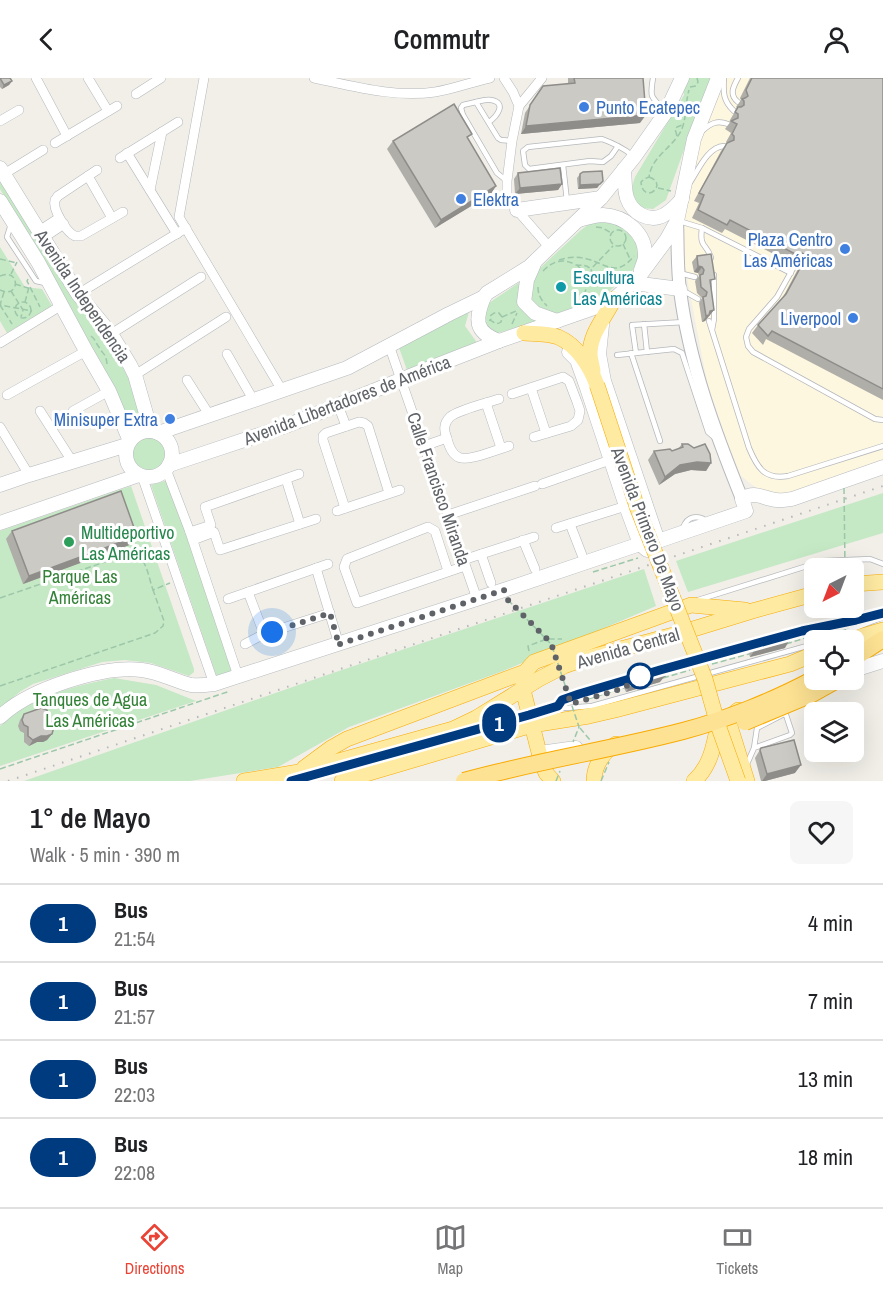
<!DOCTYPE html>
<html lang="en">
<head>
<meta charset="utf-8">
<style>
	:root { --surface:#fff; --page:#f6f6f6; --text:#202124; --muted:#757577; --line:#e0e0e0; --accent:#ea4335 }
	body { margin:0; font-family:"Archivo Narrow",sans-serif; background:var(--page); color:var(--text); height:100vh; display:flex; flex-direction:column; font-size:22px; white-space:nowrap }
	* { box-sizing:border-box; margin:0 }
	p { font-size:20px; color:var(--muted) }
	.icon { flex:none; width:33px; height:33px; fill:none; stroke:currentColor; stroke-width:2; stroke-linecap:round; stroke-linejoin:round }
	.map { position:relative; height:703px; overflow:hidden }
	.side { display:flex; flex-direction:column; background:var(--surface); flex:1 }
	.side>* { flex:none }
	.badge { padding:0 12px; border-radius:20px; font-size:21px; line-height:39px }
	.needle { width:39px; rotate:222deg }
	.tools { position:absolute; left:804px; top:480px; display:grid; gap:12px }
	.tools a { display:grid; place-items:center; width:60px; height:60px; border-radius:9px; background:var(--surface); box-shadow:0 6px 24px #0002; font-size:30px }
	.you { position:absolute; width:30px; height:30px; margin:-15px; border:4px solid #fff; border-radius:50%; background:#1a73e8; box-shadow:0 0 0 9px #1a73e833 }
	.map>.badge { position:absolute; translate:-50% -50%; box-shadow:0 0 0 3px #fff }
	.round { display:grid; place-items:center; flex:none; width:63px; height:63px; border-radius:9px; background:var(--page) }
	.headline { display:flex; align-items:center; justify-content:space-between; height:102px; padding:0 30px }
	h1 { font-size:28px; font-weight:600; line-height:45px }
	ul { padding:0; list-style:none }
	li { display:flex; align-items:center; gap:18px; height:78px; padding:0 30px; border-top:2px solid var(--line) }
	li div { flex:1 }
	li b { display:block; font-size:22px }
	li em { font-style:normal }
	li .badge { min-width:66px; font-weight:700; text-align:center }
	header { display:flex; justify-content:space-between; align-items:center; height:78px; padding:0 30px; background:var(--surface); font-size:27px; font-weight:600 }
	.dock { display:flex; justify-content:space-around; align-items:center; height:84px; border-top:2px solid var(--line); background:var(--surface); font-size:16px; color:var(--muted) }
	.dock a { display:grid; justify-items:center; gap:3px }
	.dock .active { color:var(--accent) }
	.map>svg:first-child { display:block }
	.commercial { fill:#fef7e0 }
	.green { fill:#c5e8c5 }
	.lines { fill:none; stroke-linecap:round; stroke-linejoin:round }
	.service-casing { stroke:#b5b8bc; stroke-width:6 }
	.minor-casing { stroke:#b5b8bc; stroke-width:10 }
	.tertiary-casing { stroke:#b5b8bc; stroke-width:14 }
	.secondary-casing { stroke:#b6babf; stroke-width:15 }
	.trunk-casing { stroke:#f9ab00; stroke-width:16 }
	.motorway-casing { stroke:#f9ab00; stroke-width:18 }
	.path { stroke:#9cc7a9; stroke-width:1.5; stroke-dasharray:6 3; stroke-linecap:butt }
	.service { stroke:#fff; stroke-width:4.5 }
	.minor { stroke:#fff; stroke-width:9 }
	.tertiary { stroke:#fff; stroke-width:12 }
	.secondary { stroke:#fff; stroke-width:14 }
	.trunk { stroke:#feeaa1; stroke-width:15 }
	.motorway { stroke:#fde293; stroke-width:16 }
	.rail { stroke:#b6b7b8; stroke-width:2; stroke-dasharray:1.5 8; stroke-linecap:butt }
	.trunk-bridge-casing { stroke:#f9ab00; stroke-width:16; stroke-linecap:butt }
	.motorway-bridge-casing { stroke:#f9ab00; stroke-width:18; stroke-linecap:butt }
	.path-bridge { stroke:#9cc7a9; stroke-width:1.5; stroke-dasharray:6 3; stroke-linecap:butt }
	.trunk-bridge { stroke:#feeaa1; stroke-width:15 }
	.motorway-bridge { stroke:#fde293; stroke-width:16 }
	.wall { fill:#afaea9 }
	.shaded-wall { fill:#8f8d8a }
	.building { fill:#cccac5; stroke:#8f8d8a; stroke-width:1.5 }
	.line-casing { stroke:#fff; stroke-width:14 }
	.line { stroke:#003b80; stroke-width:9 }
	.walk { stroke:#5f6368; stroke-width:6; stroke-dasharray:0 10.8 }
	.shop-dot { fill:#3f7fe0; stroke:#fff; stroke-width:2 }
	.culture-dot { fill:#0f9aa8; stroke:#fff; stroke-width:2 }
	.leisure-dot { fill:#2e9e5b; stroke:#fff; stroke-width:2 }
	.stop-dot { fill:#fff; stroke:#003b80; stroke-width:3 }
	.labels { text-anchor:middle; dominant-baseline:central; stroke-width:6; stroke-linejoin:round; paint-order:stroke }
	.shop-label { font-size:18px; fill:#366cbe; stroke:#fff; text-anchor:end }
	.culture-label { font-size:18px; fill:#0d838f; stroke:#fff; text-anchor:start }
	.street-label { font-size:18px; fill:#5f6368; stroke:#fff }
	.leisure-label { font-size:18px; fill:#27864d; stroke:#fff; text-anchor:start }
	.park-label { font-size:18px; fill:#348238; stroke:#fff }
</style>
</head>
<body>
<header><svg class="icon" aria-label="back" viewBox="0 0 24 24"><path d="M15 5l-7 7 7 7"/></svg>Commutr<svg class="icon" aria-label="person" viewBox="0 0 24 24"><circle cx="12" cy="8" r="4"/><path d="M4 21q1-7 8-7t8 7"/></svg></header>
<div class="map">
<svg width="883" height="703" viewBox="0 0 883 703">
	<rect width="100%" height="100%" fill="#f1efe8"/>
	<polygon class="commercial" points="724,0 883,0 883,384 786,417 765,415 754,408 741,398 727,363 707,304 683,179 684,132 696,76 709,35"/>
	<g class="green">
		<path d="M686 0H714L686 66 666 122 653 131 641 130C633 118 630 113 635 99L684 17 683 6Z"/>
		<polygon points="0,101 58,198 98,249 131,303 146,345 137,346 136,344 131,347 132,349 127,351 44,184 0,111"/>
		<polygon points="600,138 629,147 643,169 633,192 602,220 539,243 491,257 481,251 480,231 539,191 581,152"/>
		<polygon points="0,169 25,209 42,211 52,228 7,255 0,243"/>
		<polygon points="470,230 465,248 478,266 407,292 398,267"/>
		<circle cx="148" cy="376" r="18"/>
		<polygon points="168,402 234,596 218,602 151,407"/>
		<polygon points="131,408 194,591 194,594 189,598 151,585 125,582 102,584 33,606 21,613 0,630 0,453"/>
		<polygon points="883,415 883,455 688,514 676,483"/>
		<polygon points="644,491 656,528 503,593 349,649 278,689 190,703 24,703 327,597"/>
		<path d="M114 600 156 607 196 623 0 688V648C31 619 73 608 114 600Z"/>
	</g>
	<g class="lines">
		<g class="service-casing">
			<g id="service">
				<path d="M653 0C650 19 650 18 664 32"/>
				<path d="M724 0C723 14 723 23 734 33"/>
				<path d="M738 0C733 9 729 17 738 24"/>
				<path d="M476 24C480 23 486 21 491 22 508 25 496 39 489 44"/>
				<path d="M702 53C711 45 717 42 728 46"/>
				<path d="M618 68 611 78 603 84 590 83 529 91 525 87 523 73 528 69 602 61C613 65 623 70 632 77"/>
				<polyline points="563,87 567,123"/>
				<polyline points="507,103 497,95 463,37 461,30 463,27 476,24 498,60 501,62 512,63"/>
				<path d="M689 106C698 93 707 69 724 68"/>
				<polyline points="679,143 702,150 791,195"/>
				<polyline points="11,146 7,159 36,203 45,205"/>
				<path d="M702 150C699 171 707 165 711 180"/>
				<polyline points="795,187 777,219 749,251 746,259 748,268 753,274 875,341 883,342"/>
				<polyline points="679,195 695,199"/>
				<polyline points="682,212 698,221"/>
				<path d="M709 243 749 370C757 389 764 402 788 398L883 368"/>
				<polyline points="644,246 647,274"/>
				<polyline points="712,252 714,241 714,197"/>
				<polyline points="631,275 660,363"/>
				<polyline points="636,275 632,247 685,244"/>
				<polyline points="617,277 674,271 682,275 708,354 715,360"/>
				<path d="M683 450C687 438 698 436 708 444"/>
				<polyline points="698,522 823,483 870,481 883,486"/>
				<polyline points="825,562 883,539"/>
				<polyline points="558,628 566,630 592,628 814,566"/>
				<polyline points="455,657 558,628 563,622 579,616 660,592 802,553 856,542 883,535"/>
				<polyline points="747,686 754,670 790,657 792,655 786,637 784,636 757,650 754,670"/>
			</g>
		</g>
		<g class="minor-casing">
			<g id="minor">
				<polyline points="36,0 67,58"/>
				<polyline points="88,0 108,33"/>
				<polyline points="204,0 179,139 283,314"/>
				<path d="M314 0C353 8 395 20 435 14 454 11 471 4 490 0"/>
				<polyline points="504,0 513,14 519,28"/>
				<polyline points="542,0 519,28 512,63 507,103 507,116 510,124 550,170"/>
				<polyline points="136,16 161,0"/>
				<polyline points="0,43 19,32"/>
				<polyline points="55,65 117,28"/>
				<polyline points="127,75 177,156"/>
				<polyline points="120,80 178,44"/>
				<path d="M97 92 58 118C57 119 56 121 55 122 52 131 67 155 75 158 77 158 79 158 81 158L123 134"/>
				<polyline points="4,96 43,72"/>
				<polyline points="88,98 112,140"/>
				<polyline points="150,112 162,54"/>
				<polyline points="39,153 59,140"/>
				<polyline points="43,160 64,146"/>
				<polyline points="78,216 186,150"/>
				<polyline points="111,256 201,199"/>
				<polyline points="0,265 62,227"/>
				<polyline points="389,267 477,521"/>
				<polyline points="227,276 254,323"/>
				<polyline points="135,297 226,239"/>
				<polyline points="187,302 210,338"/>
				<polyline points="531,310 546,355"/>
				<polyline points="512,316 563,299 569,303 577,324 580,333 578,342 571,348 534,359"/>
				<polyline points="7,317 86,273"/>
				<path d="M499 321C487 325 458 332 450 339 443 346 444 352 447 361 453 383 462 383 482 377 491 374 500 371 509 368"/>
				<polyline points="486,325 501,370"/>
				<polyline points="338,327 346,348"/>
				<polyline points="40,333 72,383"/>
				<polyline points="73,333 109,313"/>
				<polyline points="0,349 29,397"/>
				<polyline points="424,368 447,360"/>
				<polyline points="166,391 190,454 238,598"/>
				<polyline points="142,398 214,606"/>
				<polyline points="286,401 300,446"/>
				<polyline points="542,406 610,382"/>
				<polyline points="345,430 323,362 323,358 326,355 359,344 364,345 368,348 389,415"/>
				<polyline points="337,433 400,412"/>
				<polyline points="448,437 535,408"/>
				<polyline points="570,446 582,477"/>
				<polyline points="556,450 626,428"/>
				<polyline points="190,454 211,447 205,429 299,396"/>
				<polyline points="193,462 214,454 220,472 316,441"/>
				<polyline points="523,462 535,491"/>
				<polyline points="481,476 491,505"/>
				<polyline points="463,482 534,459"/>
				<polyline points="316,490 337,560 337,567"/>
				<polyline points="448,493 435,453 428,449 347,481 344,489 357,525 465,488"/>
				<polyline points="248,514 264,556"/>
				<polyline points="228,521 328,486"/>
				<polyline points="245,566 264,556 330,535"/>
			</g>
		</g>
		<g class="tertiary-casing">
			<path id="tertiary" d="M677 143C678 166 677 190 680 212 689 285 715 354 742 421"/>
		</g>
		<g class="secondary-casing">
			<g id="secondary">
				<polyline points="0,90 78,216 111,256 130,287 135,297 151,353"/>
				<path d="M624 91C625 100 624 111 627 120 632 135 649 145 664 137 671 133 677 127 682 121"/>
				<polyline points="0,123 38,184 86,273 109,313 130,363"/>
				<polyline points="517,132 601,120"/>
				<path d="M579 142C587 140 595 137 603 137 625 138 646 155 645 178 645 183 642 188 641 192"/>
				<polyline points="534,186 527,202 524,224 535,235 557,243"/>
				<polyline points="633,205 680,211"/>
				<path d="M484 219C475 241 474 254 499 263"/>
				<polyline points="602,247 599,276 604,303 658,463"/>
				<polyline points="569,274 577,282 587,310 626,428 640,466 647,472"/>
				<circle cx="149" cy="376" r="23"/>
				<polyline points="158,355 347,290 449,236 484,219 487,215 529,189 601,120 635,78 666,34 682,0"/>
				<polyline points="169,387 286,348 435,288 499,263 597,229 614,221 638,200 667,161 677,143 694,61 718,0"/>
				<polyline points="0,407 29,397 127,367"/>
				<polyline points="0,445 139,397"/>
				<path d="M658 463 746 433 742 421C756 412 763 421 777 422 782 423 788 421 792 421L883 389"/>
				<polyline points="854,592 883,583"/>
				<path d="M0 639C29 611 103 587 142 592 159 594 175 603 191 607 199 608 207 607 214 606L504 512 640 466"/>
				<polyline points="540,675 576,670"/>
			</g>
		</g>
		<g class="trunk-casing">
			<g id="trunk">
				<path d="M524 255C535 256 547 255 558 259 577 267 590 288 597 307"/>
				<path d="M593 293C592 288 591 283 590 278 589 256 605 240 614 221"/>
				<polyline points="854,506 883,504"/>
				<polyline points="849,562 883,552"/>
				<polyline points="523,603 523,612 542,686 546,695 553,703"/>
				<polyline points="738,632 731,638 729,645 747,703"/>
				<polyline points="304,690 331,670 347,661 498,604 525,594 534,584 691,527 745,532"/>
				<polyline points="244,703 299,694 453,651 476,640 539,601 564,588 587,580 677,556 752,533 814,516"/>
				<polyline points="342,703 532,647 589,638 615,632 790,586 814,576"/>
				<path d="M594 703C594 688 603 674 616 666"/>
				<path d="M694 703C710 689 714 668 718 647"/>
			</g>
		</g>
		<g class="motorway-casing">
			<polyline id="motorway" points="854,580 883,561"/>
		</g>
		<g class="path">
			<polyline points="690,9 696,8 698,4 697,0"/>
			<polyline points="677,58 675,51 677,49 682,47"/>
			<path d="M649 99C670 106 643 128 641 104L644 101 649 99C652 78 671 71 681 53 687 40 685 26 689 12"/>
			<polyline points="658,110 671,113"/>
			<polyline points="596,149 603,150 611,155"/>
			<circle cx="618" cy="160" r="8"/>
			<polyline points="623,166 630,181"/>
			<polyline points="0,181 17,185"/>
			<path d="M559 182C568 179 578 178 587 181 607 186 616 200 634 178"/>
			<path d="M577 187C588 198 589 210 581 223"/>
			<path d="M543 193C551 185 560 180 572 185 573 185 575 187 576 187 583 188 585 186 591 191"/>
			<polyline points="11,196 17,184"/>
			<path d="M0 198C21 189 20 222 0 212"/>
			<polyline points="28,201 27,203 40,229"/>
			<path d="M587 204C593 201 593 197 591 191L613 168"/>
			<polyline points="15,206 28,210"/>
			<path d="M538 209C538 217 541 222 547 228"/>
			<polyline points="11,213 23,232 21,239"/>
			<polyline points="4,214 0,227 32,233"/>
			<polyline points="25,224 29,209"/>
			<circle cx="23" cy="232" r="8"/>
			<polyline points="0,227 12,246"/>
			<polyline points="502,239 516,233"/>
			<path d="M489 242C494 243 495 248 501 244L502 239 499 235H494L490 238 491 242"/>
			<polyline points="512,246 517,235"/>
			<path d="M91 258C96 262 95 264 99 269 103 277 106 275 107 286"/>
			<polyline points="593,494 638,480"/>
			<path d="M0 520 131 475C147 478 148 498 153 512L170 505"/>
			<polyline points="508,522 550,565"/>
			<polyline points="786,566 808,559"/>
			<polyline points="529,573 528,568 547,561 562,561"/>
			<polyline points="712,586 749,576"/>
			<polyline points="663,600 690,592"/>
			<polyline points="0,608 155,555 163,548 164,543 153,512"/>
			<polyline points="588,621 624,610"/>
			<polyline points="0,691 230,613"/>
		</g>
		<use href="#service" class="service"/>
		<use href="#minor" class="minor"/>
		<use href="#tertiary" class="tertiary"/>
		<use href="#secondary" class="secondary"/>
		<use href="#trunk" class="trunk"/>
		<use href="#motorway" class="motorway"/>
		<polyline class="rail" points="8,703 883,408"/>
		<g class="trunk-bridge-casing">
			<polyline id="trunk-bridge" points="597,307 637,429 705,601 718,647 738,703"/>
		</g>
		<g class="motorway-bridge-casing">
			<g id="motorway-bridge">
				<polyline points="745,644 812,616 837,602"/>
				<path d="M464 703C536 683 610 672 683 653 725 642 775 622 814 601"/>
			</g>
		</g>
		<g class="path-bridge">
			<polyline points="844,410 845,490"/>
			<polyline points="845,562 846,530"/>
			<polyline points="552,568 579,649 573,664"/>
			<polyline points="580,650 590,662"/>
			<polyline points="556,703 560,693"/>
			<polyline points="601,703 609,684"/>
		</g>
		<use href="#trunk-bridge" class="trunk-bridge"/>
		<use href="#motorway-bridge" class="motorway-bridge"/>
	</g>
	<g class="wall">
		<polygon points="0,0 12,3 9,7 2,11 0,9"/>
		<polygon points="568,0 643,0 640,45 521,56 525,35 543,8 568,6"/>
		<polygon points="750,0 883,0 883,322 766,261 763,267 752,255 758,247 783,219 799,189 799,185 797,183 791,185 725,151 722,155 692,140 699,125 694,123 721,73 727,65 726,64 731,55 725,51 731,43 730,42 737,30 736,29 741,22 740,20"/>
		<polygon points="468,61 491,116 435,150 387,71 393,63"/>
		<polygon points="518,95 562,106 558,112 515,116 514,101"/>
		<polygon points="580,96 603,103 597,110 578,111 577,100"/>
		<polygon points="697,178 711,208 714,232 705,243 702,244 699,225 702,220 697,215 695,203 699,198 698,195 694,194 692,184"/>
		<polygon points="682,366 711,385 706,393 691,392 675,396 659,407 648,382 654,373 672,373 678,371"/>
		<polygon points="12,453 137,458 132,466 23,506 6,461"/>
		<polygon points="752,566 785,570 750,579 748,573"/>
		<polygon points="628,601 660,604 626,614 623,608"/>
		<polygon points="24,636 46,642 52,656 47,662 43,664 37,664 29,668 24,664 24,655 20,653 18,648 20,642"/>
		<polygon points="761,670 795,695 765,703 761,703 755,680"/>
	</g>
	<g class="shaded-wall">
		<polygon points="12,3 9,7 2,11 4,7"/>
		<polygon points="646,37 640,45 521,56 526,48"/>
		<polygon points="562,106 558,112 515,116 520,110"/>
		<polygon points="600,106 597,110 578,111 580,107"/>
		<polygon points="496,108 491,116 435,150 441,142"/>
		<polygon points="802,175 797,183 791,185 797,177"/>
		<polygon points="698,188 702,189 698,195 694,194"/>
		<polygon points="714,232 705,243 702,244 710,233"/>
		<polygon points="697,384 711,385 706,393 691,392 675,396 659,407 665,399 680,387"/>
		<polygon points="137,458 132,466 23,506 29,498"/>
		<polygon points="789,563 785,570 750,579 754,573"/>
		<polygon points="665,598 660,604 626,614 630,608"/>
		<polygon points="52,656 47,662 43,664 37,664 29,668 33,662 41,658"/>
		<polygon points="801,687 795,695 765,703 762,703 767,696"/>
	</g>
	<g class="building">
		<polygon points="0,0 10,0 12,3 4,7"/>
		<polygon points="574,0 643,0 646,37 526,48 530,27 543,8 575,5"/>
		<polygon points="752,0 883,0 883,311 772,253 768,258 758,247 786,216 805,181 805,177 802,175 797,177 730,142 727,147 698,132 704,117 699,115 727,65 734,62 734,58 732,56 737,46 731,43 738,40 738,36 735,34 738,29 741,29 744,27 744,23 742,21 745,20 748,18 746,12"/>
		<polygon points="454,26 472,56 467,59 496,108 441,142 393,63"/>
		<polygon points="560,90 562,106 520,110 518,95"/>
		<polygon points="602,93 603,103 600,106 580,107 580,96 583,94"/>
		<polygon points="711,176 715,201 710,202 714,232 710,233 709,237 706,238 703,219 706,218 707,214 701,209 700,197 703,196 704,192 702,189 698,188 697,178"/>
		<polygon points="682,366 688,366 694,370 705,366 710,376 711,385 697,384 680,387 665,399 654,373 670,371 672,373 683,369"/>
		<polygon points="121,413 137,458 29,498 12,453"/>
		<polygon points="787,557 789,563 754,573 752,566"/>
		<polygon points="662,591 665,598 630,608 628,601"/>
		<polygon points="41,630 47,632 49,638 46,642 51,645 54,649 52,656 47,658 41,658 33,662 28,658 28,649 24,647 22,642 24,636"/>
		<polygon points="794,662 801,687 767,696 760,672 761,670"/>
	</g>
	<g class="lines">
		<g class="line-casing">
			<polyline id="line" points="291,703 529,637 558,628 562,622 579,616 660,592 802,553 856,542 883,535"/>
		</g>
		<use href="#line" class="line"/>
		<polyline class="walk" points="272,554 330,535 337,560 337,567 504,512 508,522 547,561 552,568 571,626 624,610 640,598"/>
	</g>
	<g class="shop-dot">
		<circle cx="584" cy="29" r="6"/>
		<circle cx="461" cy="121" r="6"/>
		<circle cx="845" cy="171" r="6"/>
		<circle cx="853" cy="240" r="6"/>
		<circle cx="170" cy="341" r="6"/>
	</g>
	<circle class="culture-dot" cx="561" cy="209" r="6"/>
	<circle class="leisure-dot" cx="69" cy="464" r="6"/>
	<circle class="stop-dot" cx="640" cy="598" r="12"/>
	<g class="labels">
		<g class="shop-label">
			<text x="596" y="29" text-anchor="start">Punto Ecatepec</text>
			<text x="473" y="121" text-anchor="start">Elektra</text>
			<text x="833" y="161">Plaza Centro<tspan x="833" dy="21">Las Américas</tspan></text>
			<text x="841" y="240">Liverpool</text>
			<text x="158" y="341">Minisuper Extra</text>
		</g>
		<g class="culture-label">
			<text x="573" y="199">Escultura<tspan x="573" dy="21">Las Américas</tspan></text>
		</g>
		<g class="street-label">
			<text transform="translate(83 218) rotate(56)">Avenida Independencia</text>
			<text transform="translate(347 322) rotate(-21)">Avenida Libertadores de América</text>
			<text transform="translate(439 411) rotate(71)">Calle Francisco Miranda</text>
			<text transform="translate(648 451) rotate(69)">Avenida Primero De Mayo</text>
			<text transform="translate(628 570) rotate(-16)">Avenida Central</text>
		</g>
		<g class="leisure-label">
			<text x="81" y="454">Multideportivo<tspan x="81" dy="21">Las Américas</tspan></text>
		</g>
		<g class="park-label">
			<text x="80" y="498">Parque Las<tspan x="80" dy="21">Américas</tspan></text>
			<text x="90" y="621">Tanques de Agua<tspan x="90" dy="21">Las Américas</tspan></text>
		</g>
	</g>
</svg>
<div class="tools">
<a><svg class="needle" viewBox="-14 -14 28 28"><path d="M0-13l5 13h-10z" fill="#e53935"/><path d="M0 13l5-13h-10z" fill="#757577"/></svg></a>
<a><svg class="icon" aria-label="locate" viewBox="0 0 24 24"><circle cx="12" cy="12" r="6"/><path d="M12 2v4M12 18v4M2 12h4M18 12h4"/></svg></a>
<a><svg class="icon" aria-label="layers" viewBox="0 0 24 24"><path d="M12 4l9 5-9 5-9-5zM3 14l9 5 9-5"/></svg></a>
</div>
<div class="you" style="left:272px;top:554px"></div>
<b class="badge" style="left:499px;top:645px;background:#003b80;color:#fff">1</b>
</div>
<section class="side">
<div class="headline"><div><h1>1° de Mayo</h1><p>Walk · 5 min · 390 m</p></div><a class="round"><svg class="icon" aria-label="heart" viewBox="0 0 24 24"><path d="M12 20l-8-8c-3-5 5-10 8-4 3-6 11-1 8 4z"/></svg></a></div>
<ul>
<li><span class="badge" style="background:#003b80;color:#fff">1</span><div><b>Bus</b><p>21:54</p></div><em>4 min</em></li>
<li><span class="badge" style="background:#003b80;color:#fff">1</span><div><b>Bus</b><p>21:57</p></div><em>7 min</em></li>
<li><span class="badge" style="background:#003b80;color:#fff">1</span><div><b>Bus</b><p>22:03</p></div><em>13 min</em></li>
<li><span class="badge" style="background:#003b80;color:#fff">1</span><div><b>Bus</b><p>22:08</p></div><em>18 min</em></li>
</ul>
</section>
<nav class="dock">
<a class="active"><svg class="icon" aria-label="directions" viewBox="0 0 24 24"><path d="M12 3l9 9-9 9-9-9zM9 14v-3h6M13 9l2 2-2 2"/></svg>Directions</a>
<a><svg class="icon" aria-label="map" viewBox="0 0 24 24"><path d="M3 6l6-2 6 2 6-2v14l-6 2-6-2-6 2zM9 4v14M15 6v14"/></svg>Map</a>
<a><svg class="icon" aria-label="tickets" viewBox="0 0 24 24"><path d="M3 7h18v10H3zM15 7v10"/></svg>Tickets</a>
</nav>
</body>
</html>
